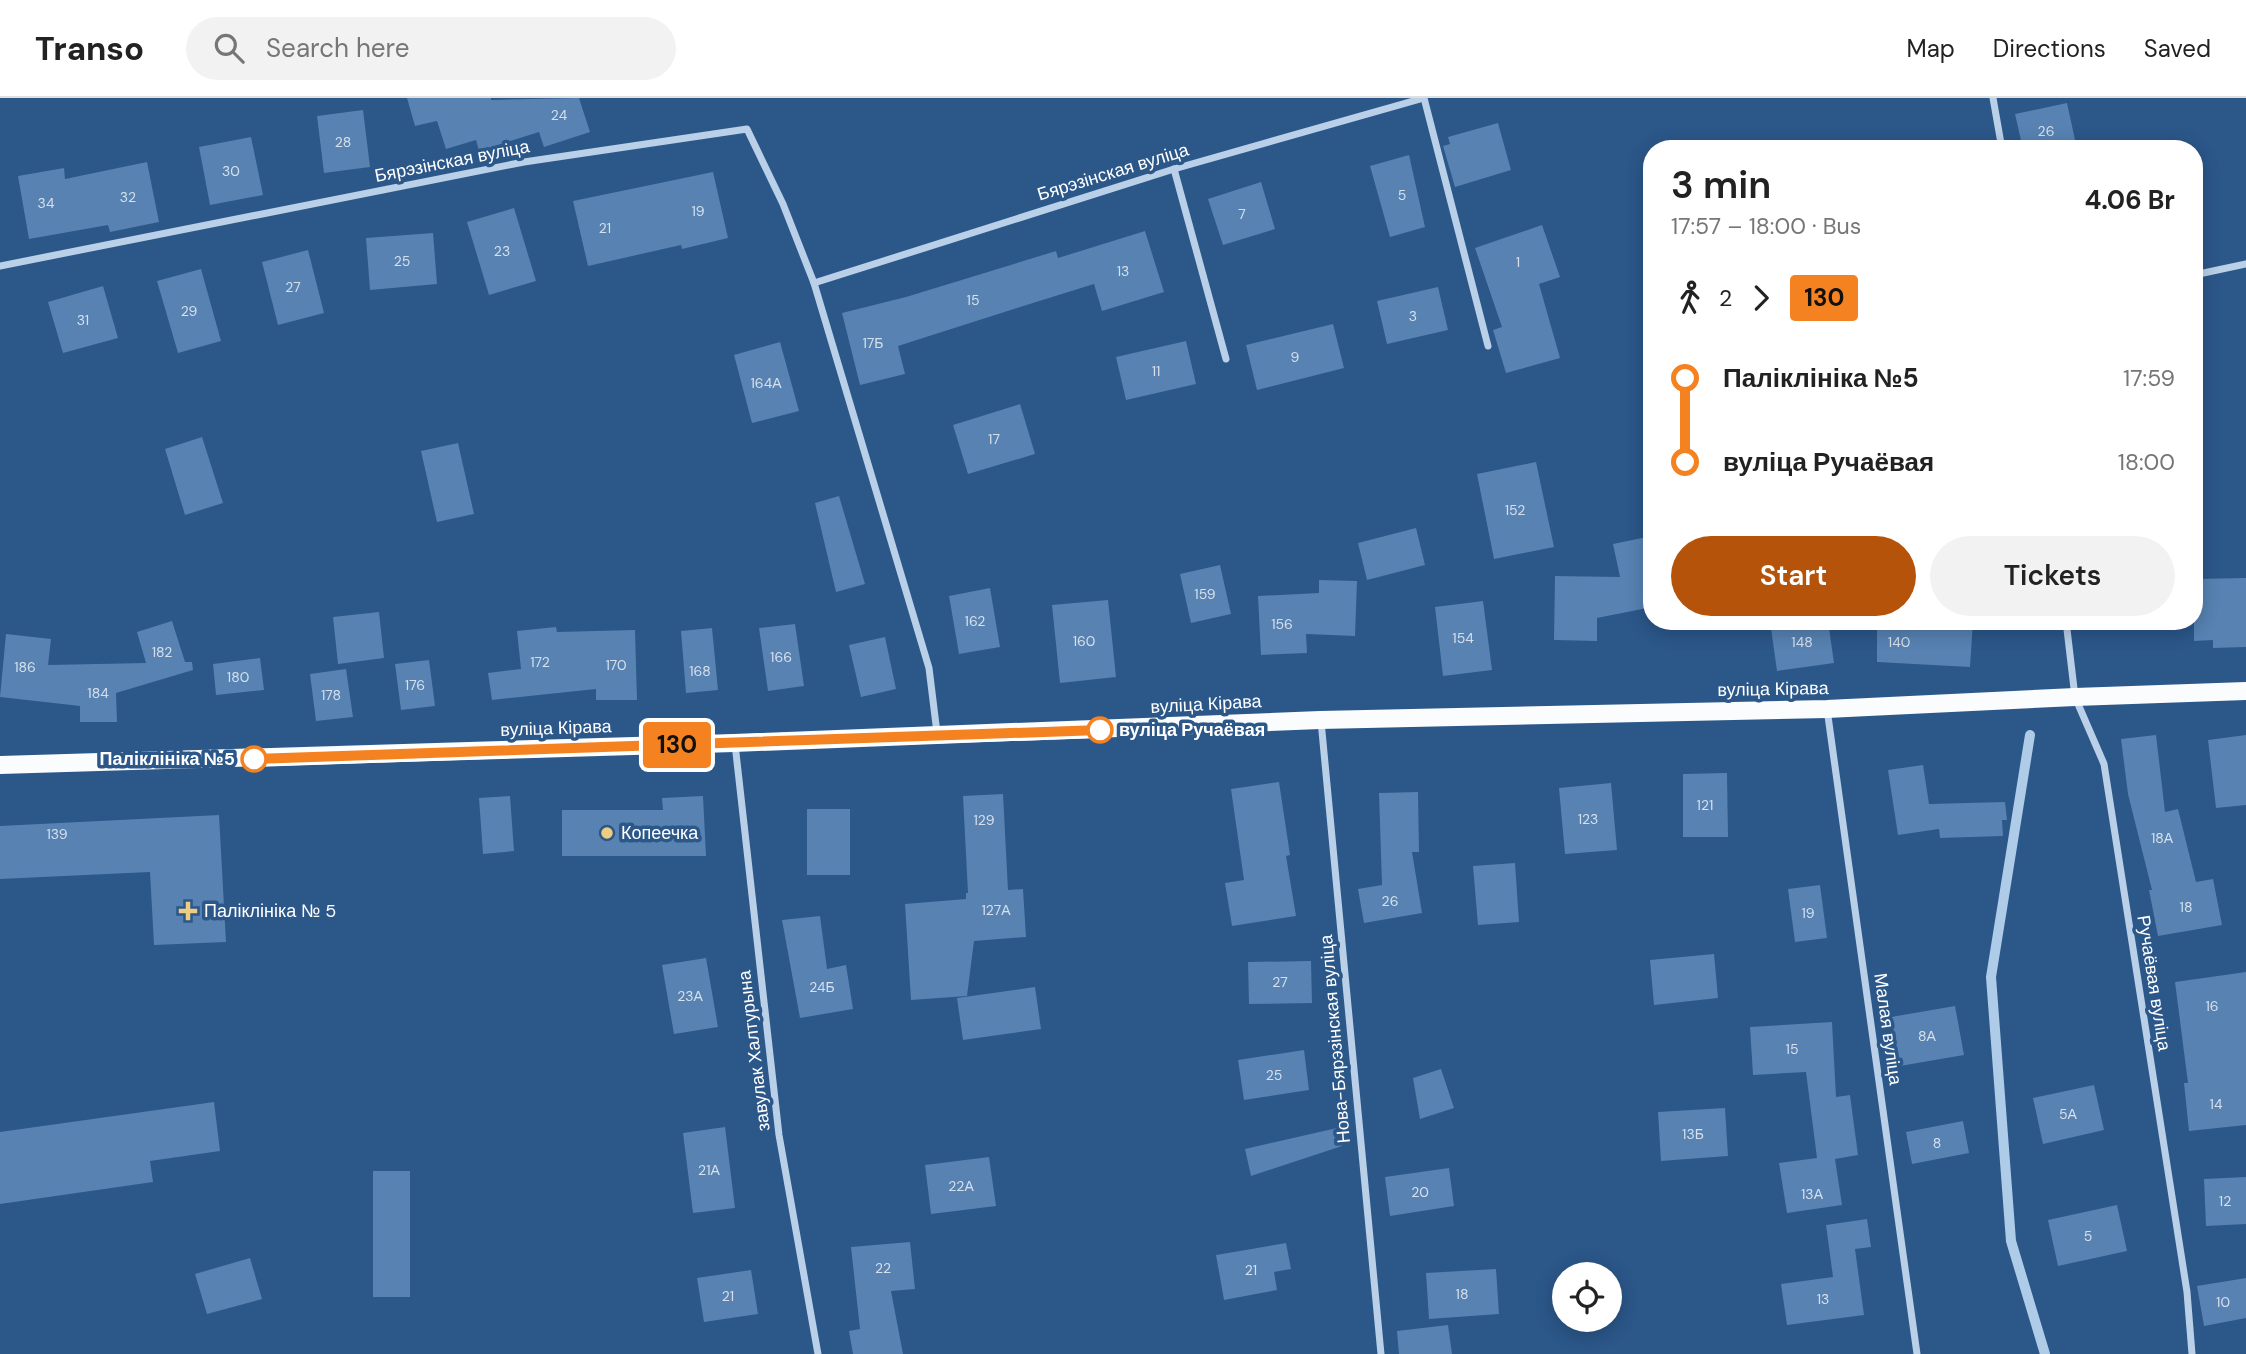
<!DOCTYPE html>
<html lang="en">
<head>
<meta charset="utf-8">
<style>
	:root { --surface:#fff; --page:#f2f2f2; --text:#222; --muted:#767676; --line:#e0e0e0; --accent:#b45309 }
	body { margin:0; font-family:"DM Sans",sans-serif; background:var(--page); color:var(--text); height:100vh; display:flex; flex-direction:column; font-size:26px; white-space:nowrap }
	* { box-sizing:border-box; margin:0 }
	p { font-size:23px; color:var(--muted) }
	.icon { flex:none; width:38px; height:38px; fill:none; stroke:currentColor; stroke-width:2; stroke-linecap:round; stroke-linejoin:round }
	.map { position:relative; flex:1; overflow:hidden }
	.drawer { position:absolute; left:1643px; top:42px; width:560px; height:490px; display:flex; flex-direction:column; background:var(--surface); border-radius:28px; box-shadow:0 4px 18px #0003 }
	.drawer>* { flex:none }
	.badge { padding:0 14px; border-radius:5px; font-size:24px; line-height:46px }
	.fabs { position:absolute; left:1552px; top:1164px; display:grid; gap:14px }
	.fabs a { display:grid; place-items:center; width:70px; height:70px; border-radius:50%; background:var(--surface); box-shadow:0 4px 18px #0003; font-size:35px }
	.map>.badge { position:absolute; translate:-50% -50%; box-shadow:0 0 0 4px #fff }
	.legs { display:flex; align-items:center; gap:10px; height:77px; padding:0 28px; font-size:23px }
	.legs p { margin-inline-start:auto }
	.overview { display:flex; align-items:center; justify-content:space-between; height:119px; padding:0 28px }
	h1 { font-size:38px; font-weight:600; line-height:52px }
	.primary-button { display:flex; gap:14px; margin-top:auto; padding:14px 28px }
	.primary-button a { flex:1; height:80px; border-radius:42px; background:var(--accent); color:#fff; font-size:28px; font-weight:600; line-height:80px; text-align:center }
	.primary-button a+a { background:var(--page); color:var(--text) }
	ul { padding:0 28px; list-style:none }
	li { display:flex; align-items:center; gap:24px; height:84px; font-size:26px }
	li i { display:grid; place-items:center; width:10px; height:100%; margin:0 9px; background:currentColor }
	li i::after { content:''; width:18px; height:18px; margin:-9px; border:5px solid; border-radius:50%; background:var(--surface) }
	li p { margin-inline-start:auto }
	li:first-child i { background:linear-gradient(#0000 50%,currentColor 0) }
	li:last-child i { background:linear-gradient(currentColor 50%,#0000 0) }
	header { display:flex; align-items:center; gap:42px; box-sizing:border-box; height:98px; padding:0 35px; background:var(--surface); border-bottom:2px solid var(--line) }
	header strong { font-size:33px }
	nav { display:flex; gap:38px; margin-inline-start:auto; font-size:24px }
	.search { width:490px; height:63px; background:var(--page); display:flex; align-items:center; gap:18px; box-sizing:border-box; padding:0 24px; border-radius:38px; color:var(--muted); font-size:26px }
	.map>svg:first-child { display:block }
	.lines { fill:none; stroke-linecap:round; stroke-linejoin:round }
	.stream { stroke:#aecbe8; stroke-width:10 }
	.building { fill:#5782b2 }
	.street { stroke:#b9d0e8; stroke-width:7 }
	.primary { stroke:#fafcfe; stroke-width:18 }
	.line-1-casing { stroke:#fff; stroke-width:16 }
	.line-1 { stroke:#f58220; stroke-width:10 }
	.stop-1-dot { fill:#fff; stroke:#f58220; stroke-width:3.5 }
	.poi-dot { fill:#eecc81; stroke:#2b5789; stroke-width:2.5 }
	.labels { text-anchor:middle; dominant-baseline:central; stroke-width:7; stroke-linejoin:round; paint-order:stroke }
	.number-label { font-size:14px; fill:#d5e0ec }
	.street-label { font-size:18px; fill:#fff; stroke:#2b5789 }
	.stop-label { font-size:18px; font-weight:bold; fill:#fff; stroke:#2b5789; text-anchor:start }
	.poi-label { font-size:18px; fill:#fff; stroke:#2b5789; text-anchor:start }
</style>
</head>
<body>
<header>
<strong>Transo</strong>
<div class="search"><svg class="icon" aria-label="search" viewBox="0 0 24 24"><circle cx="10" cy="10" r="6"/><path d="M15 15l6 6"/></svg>Search here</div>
<nav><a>Map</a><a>Directions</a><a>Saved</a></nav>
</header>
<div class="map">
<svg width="2246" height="1256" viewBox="0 0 2246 1256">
	<rect width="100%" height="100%" fill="#2b5789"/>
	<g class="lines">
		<polyline class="stream" points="2030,637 1991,879 2011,1143 2045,1256"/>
	</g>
	<g class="building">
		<polygon points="407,0 491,0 491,2 579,0 590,34 544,49 539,34 479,53 476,42 446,51 437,23 415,28"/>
		<polygon points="2067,5 2077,51 2023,51 2015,16"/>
		<polygon points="363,12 370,69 324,75 317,18"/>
		<polygon points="1498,25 1511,72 1455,89 1443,48 1450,46 1448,39"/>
		<polygon points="251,39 263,97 210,107 199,49"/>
		<polygon points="1409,57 1425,129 1390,139 1370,68"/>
		<polygon points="147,64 159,124 110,134 108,127 29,141 18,78 64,70 65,81"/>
		<polygon points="713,74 728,140 682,151 681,147 588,168 573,103"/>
		<polygon points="1261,84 1275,131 1223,147 1208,101"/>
		<polygon points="514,110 536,183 489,197 467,124"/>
		<polygon points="1542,127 1560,179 1539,186 1560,260 1506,275 1493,232 1502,229 1475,150"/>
		<polygon points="1145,133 1164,194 1102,213 1094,186 1017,210 898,248 905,276 860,287 842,215 906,199 1056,153 1058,160"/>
		<polygon points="433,135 437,186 370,192 366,140"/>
		<polygon points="308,152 324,215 278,227 262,164"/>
		<polygon points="201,171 221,243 178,255 157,183"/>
		<polygon points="103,188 118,240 63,255 48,204"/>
		<polygon points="1438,189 1448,232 1387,246 1377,203"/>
		<polygon points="1333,226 1344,270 1257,292 1246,247"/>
		<polygon points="1186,243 1196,286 1126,302 1116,259"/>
		<polygon points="780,244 799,313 752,325 734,257"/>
		<polygon points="1020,306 1035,356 968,376 953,327"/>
		<polygon points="202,339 223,405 185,417 165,351"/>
		<polygon points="458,345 474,416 437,424 421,353"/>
		<polygon points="1536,364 1554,449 1494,461 1477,376"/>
		<polygon points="839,398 865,486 836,494 815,405"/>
		<polygon points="1416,430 1425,467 1367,482 1358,445"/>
		<polygon points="1652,438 1652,509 1597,520 1597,543 1554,542 1555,478 1620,479 1613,446"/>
		<polygon points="1220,467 1231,516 1191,525 1180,476"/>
		<polygon points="2246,480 2246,549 2213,550 2213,542 2194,543 2194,481"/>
		<polygon points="1319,482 1357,483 1355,538 1306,536 1307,555 1261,557 1258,498 1319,495"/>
		<polygon points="990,490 1000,549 959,556 949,498"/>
		<polygon points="1108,502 1116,579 1060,585 1052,507"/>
		<polygon points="1483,503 1492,572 1443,578 1435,509"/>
		<polygon points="379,514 384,560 338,566 333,519"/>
		<polygon points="172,523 185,564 192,564 193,572 116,595 117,624 80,624 80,608 0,599 6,536 51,541 48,567 146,565 137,534"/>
		<polygon points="1770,523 1828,523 1834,565 1777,573"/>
		<polygon points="1877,523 1973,523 1970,569 1877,564"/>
		<polygon points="795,526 804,588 768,593 759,530"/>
		<polygon points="556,529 557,534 635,532 637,602 596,602 596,591 492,602 488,575 521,571 517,533"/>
		<polygon points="712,530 718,592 686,595 681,533"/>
		<polygon points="885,539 896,591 861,599 849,547"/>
		<polygon points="260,560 264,592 216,597 213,566"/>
		<polygon points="429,562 435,608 401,612 395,566"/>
		<polygon points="346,571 353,619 316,623 310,576"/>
		<polygon points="2156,637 2165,714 2178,711 2196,784 2213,781 2222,827 2158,838 2149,792 2152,792 2128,696 2121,641"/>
		<polygon points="2246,637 2246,707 2216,710 2208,642"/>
		<polygon points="1923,667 1929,706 2005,704 2007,722 2002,722 2003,738 1940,740 1939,731 1898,737 1888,672"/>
		<polygon points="1727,675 1728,739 1683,739 1683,676"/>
		<polygon points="1279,684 1290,757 1286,758 1296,818 1232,828 1225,785 1244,782 1231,691"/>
		<polygon points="1611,685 1617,752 1565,756 1559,690"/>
		<polygon points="1418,694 1419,754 1412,754 1422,815 1364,825 1358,791 1382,787 1379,695"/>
		<polygon points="1003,696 1008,792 1023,791 1026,839 974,843 967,898 911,902 905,806 966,801 966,795 968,795 963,698"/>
		<polygon points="510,698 514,753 483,756 479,700"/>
		<polygon points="703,698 706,758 562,758 562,712 663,712 662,700"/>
		<rect x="807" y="711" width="43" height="66"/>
		<polygon points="219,717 226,844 154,847 150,774 0,781 0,728"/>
		<polygon points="1515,765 1519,824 1478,827 1473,768"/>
		<polygon points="1820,787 1827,840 1795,844 1788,791"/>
		<polygon points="820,818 827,871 846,867 853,911 800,920 782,822"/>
		<polygon points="1714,856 1718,900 1654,907 1650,862"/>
		<polygon points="706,860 718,929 674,936 662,867"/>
		<polygon points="1311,863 1312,905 1249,906 1248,864"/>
		<polygon points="2246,874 2246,1027 2189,1033 2184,985 2188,985 2175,884"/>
		<polygon points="1035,889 1041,931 963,942 957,900"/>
		<polygon points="1955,908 1964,957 1900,968 1891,919"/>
		<polygon points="1832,924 1836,999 1850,997 1858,1057 1835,1061 1842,1107 1787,1115 1779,1065 1817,1060 1806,974 1753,977 1750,929"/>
		<polygon points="1304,952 1309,992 1244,1002 1238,962"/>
		<polygon points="1441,971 1454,1010 1420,1021 1413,980"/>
		<polygon points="2094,987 2104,1032 2043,1046 2033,1000"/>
		<polygon points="214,1004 220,1053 150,1063 153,1084 0,1106 0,1034"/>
		<polygon points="1725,1010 1728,1058 1661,1063 1658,1014"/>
		<polygon points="1963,1023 1969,1055 1912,1066 1906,1034"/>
		<polygon points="725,1029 735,1110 693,1115 683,1035"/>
		<polygon points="1337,1030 1342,1048 1251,1078 1245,1051"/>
		<polygon points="989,1059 996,1108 931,1116 925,1067"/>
		<polygon points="1449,1070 1454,1108 1390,1118 1385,1079"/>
		<rect x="373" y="1073" width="37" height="126"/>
		<polygon points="2246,1079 2246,1126 2206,1128 2204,1081"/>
		<polygon points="2117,1107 2127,1153 2058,1168 2048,1122"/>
		<polygon points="1867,1121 1871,1149 1855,1151 1864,1217 1787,1227 1781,1186 1833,1179 1826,1127"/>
		<polygon points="910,1144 915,1191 891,1193 903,1256 853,1256 849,1233 860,1231 851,1149"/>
		<polygon points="1286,1145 1291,1171 1274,1174 1277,1192 1224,1202 1216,1157"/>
		<polygon points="250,1160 262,1201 207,1216 195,1176"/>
		<polygon points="1496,1171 1499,1216 1429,1221 1426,1175"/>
		<polygon points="751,1172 758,1216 704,1224 697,1180"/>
		<polygon points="2246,1180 2246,1220 2204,1228 2197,1188"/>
		<polygon points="1448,1227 1452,1256 1399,1256 1397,1233"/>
	</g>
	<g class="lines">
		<g class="street">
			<polyline points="1993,0 2002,51"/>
			<polyline points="1174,71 1226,261"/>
			<polyline points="0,168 524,64 747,31 783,106 814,185 929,570 937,635"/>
			<polyline points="2194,177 2246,166"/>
			<polyline points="814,185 1174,71 1424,0 1488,248"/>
			<polyline points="2066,523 2075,599 2104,666 2187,1194 2192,1256"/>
			<polyline points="1827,611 1917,1256"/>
			<polyline points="1321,623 1381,1256"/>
			<polyline points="735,646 779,1037 818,1256"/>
		</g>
		<polyline class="primary" points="0,667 734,645 1320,622 1827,611 2075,599 2246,593"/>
	</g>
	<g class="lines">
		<g class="line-1-casing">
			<polyline id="line-1" points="254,661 1100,632"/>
		</g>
		<use href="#line-1" class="line-1"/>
	</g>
	<g class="stop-1-dot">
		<circle cx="1100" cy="632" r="12"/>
		<circle cx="254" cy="661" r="12"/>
	</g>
	<g class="poi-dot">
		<circle cx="607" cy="735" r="7"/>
		<path d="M184.5 802.5h7v7h7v7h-7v7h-7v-7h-7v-7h7z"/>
	</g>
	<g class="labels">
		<g class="number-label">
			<text x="559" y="17">24</text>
			<text x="2046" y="33">26</text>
			<text x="343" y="44">28</text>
			<text x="231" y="73">30</text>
			<text x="1402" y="97">5</text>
			<text x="128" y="99">32</text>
			<text x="46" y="105">34</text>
			<text x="698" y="113">19</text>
			<text x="1242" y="116">7</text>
			<text x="605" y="130">21</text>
			<text x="502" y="153">23</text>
			<text x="402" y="163">25</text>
			<text x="1518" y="164">1</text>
			<text x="1123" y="173">13</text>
			<text x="293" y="189">27</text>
			<text x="973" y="202">15</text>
			<text x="189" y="213">29</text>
			<text x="1413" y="218">3</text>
			<text x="83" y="222">31</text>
			<text x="873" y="245">17Б</text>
			<text x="1295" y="259">9</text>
			<text x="1156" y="273">11</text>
			<text x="766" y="285">164А</text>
			<text x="994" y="341">17</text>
			<text x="1515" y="412">152</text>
			<text x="1205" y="496">159</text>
			<text x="975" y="523">162</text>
			<text x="1282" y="526">156</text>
			<text x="1463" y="540">154</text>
			<text x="1084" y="543">160</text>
			<text x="1802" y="544">148</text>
			<text x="1899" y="544">140</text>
			<text x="162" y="554">182</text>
			<text x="781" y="559">166</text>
			<text x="540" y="564">172</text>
			<text x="616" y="567">170</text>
			<text x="25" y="569">186</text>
			<text x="700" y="573">168</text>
			<text x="238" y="579">180</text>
			<text x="415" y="587">176</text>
			<text x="98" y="595">184</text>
			<text x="331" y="597">178</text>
			<text x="1705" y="707">121</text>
			<text x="1588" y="721">123</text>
			<text x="984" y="722">129</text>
			<text x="57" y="736">139</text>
			<text x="2162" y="740">18А</text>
			<text x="1390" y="803">26</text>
			<text x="2186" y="809">18</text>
			<text x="996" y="812">127А</text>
			<text x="1808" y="815">19</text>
			<text x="1280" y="884">27</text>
			<text x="822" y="889">24Б</text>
			<text x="690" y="898">23А</text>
			<text x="2212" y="908">16</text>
			<text x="1927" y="938">8А</text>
			<text x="1792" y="951">15</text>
			<text x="1274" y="977">25</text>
			<text x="2216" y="1006">14</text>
			<text x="2068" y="1016">5А</text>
			<text x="1693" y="1036">13Б</text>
			<text x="1937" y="1045">8</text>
			<text x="709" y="1072">21А</text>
			<text x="961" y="1088">22А</text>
			<text x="1420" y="1094">20</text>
			<text x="1812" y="1096">13А</text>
			<text x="2225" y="1103">12</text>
			<text x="2088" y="1138">5</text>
			<text x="883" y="1170">22</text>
			<text x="1251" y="1172">21</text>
			<text x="1462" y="1196">18</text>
			<text x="728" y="1198">21</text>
			<text x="1823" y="1201">13</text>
			<text x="2223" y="1204">10</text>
		</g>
		<g class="street-label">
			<text transform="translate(452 63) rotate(-11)">Бярэзінская вуліца</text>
			<text transform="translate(1113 74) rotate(-17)">Бярэзінская вуліца</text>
			<text transform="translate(1773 591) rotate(-1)">вуліца Кірава</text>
			<text transform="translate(1206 606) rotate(-3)">вуліца Кірава</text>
			<text transform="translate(556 630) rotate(-2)">вуліца Кірава</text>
			<text transform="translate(2154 885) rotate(81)">Ручаёвая вуліца</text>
			<text transform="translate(1888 931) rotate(82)">Малая вуліца</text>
			<text transform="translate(1335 941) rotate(-95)">Нова-Бярэзінская вуліца</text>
			<text transform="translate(754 953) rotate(-97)">завулак Халтурына</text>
		</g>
		<g class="stop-label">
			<text x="1119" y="632">вуліца Ручаёвая</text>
			<text x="235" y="661" text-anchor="end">Паліклініка №5</text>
		</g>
		<g class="poi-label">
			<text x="621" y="735">Копеечка</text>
			<text x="204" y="813">Паліклініка № 5</text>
		</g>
	</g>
</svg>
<div class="fabs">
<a><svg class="icon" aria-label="locate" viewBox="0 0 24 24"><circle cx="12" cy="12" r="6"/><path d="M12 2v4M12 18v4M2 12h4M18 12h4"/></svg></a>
</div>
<b class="badge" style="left:677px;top:647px;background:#f58220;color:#111">130</b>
<section class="drawer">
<div class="overview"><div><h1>3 min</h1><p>17:57 – 18:00 · Bus</p></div><b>4.06 Br</b></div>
<div class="legs"><svg class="icon" aria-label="walk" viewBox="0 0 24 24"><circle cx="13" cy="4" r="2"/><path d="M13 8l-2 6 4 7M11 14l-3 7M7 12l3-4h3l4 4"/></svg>2<svg class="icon" aria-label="forward" viewBox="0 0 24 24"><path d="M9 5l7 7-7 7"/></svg><b class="badge" style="background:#f58220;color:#111">130</b></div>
<ul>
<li><i style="color:#f58220"></i><b>Паліклініка №5</b><p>17:59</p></li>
<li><i style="color:#f58220"></i><b>вуліца Ручаёвая</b><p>18:00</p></li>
</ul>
<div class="primary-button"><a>Start</a><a>Tickets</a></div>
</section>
</div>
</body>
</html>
